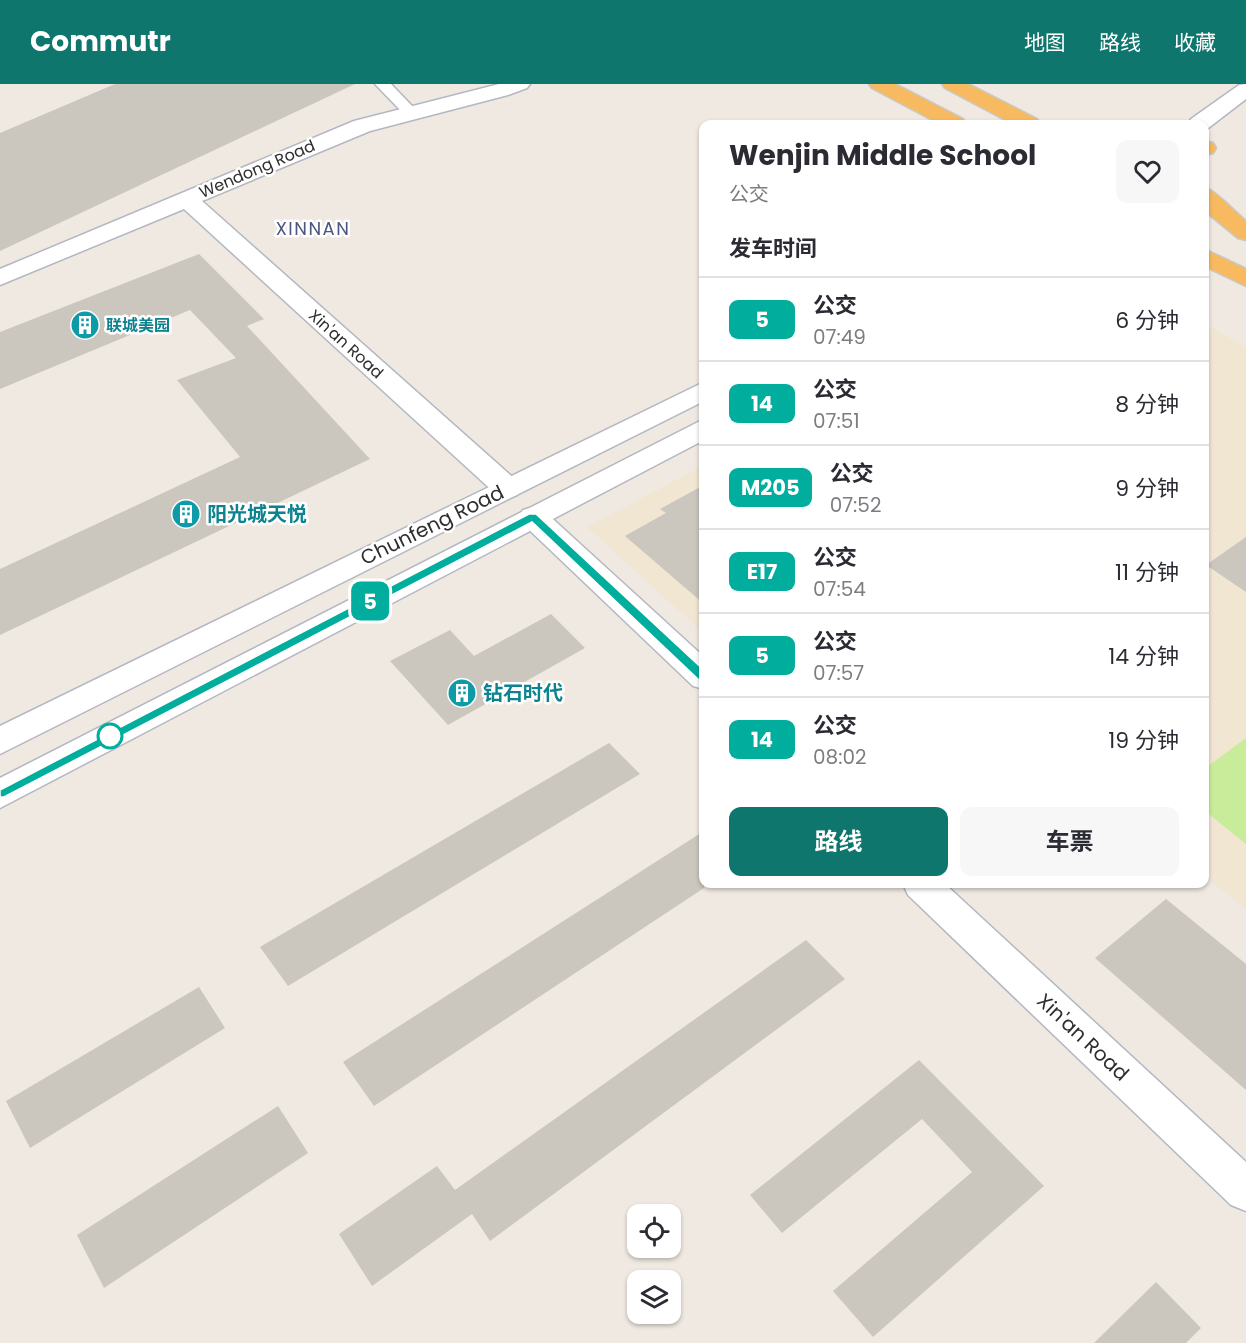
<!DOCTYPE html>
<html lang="zh">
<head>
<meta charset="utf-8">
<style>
	:root { --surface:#fff; --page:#f7f7f7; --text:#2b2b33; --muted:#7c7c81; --line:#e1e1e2; --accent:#0f766e }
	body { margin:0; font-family:Poppins,"Noto Sans SC",sans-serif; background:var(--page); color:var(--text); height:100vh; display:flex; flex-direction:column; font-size:22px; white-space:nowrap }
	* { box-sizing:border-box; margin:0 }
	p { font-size:20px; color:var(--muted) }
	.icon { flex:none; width:33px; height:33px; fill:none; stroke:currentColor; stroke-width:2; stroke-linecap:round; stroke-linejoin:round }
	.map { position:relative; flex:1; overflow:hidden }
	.sheet { position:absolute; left:699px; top:36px; width:510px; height:768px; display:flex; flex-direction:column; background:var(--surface); border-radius:12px; box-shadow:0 2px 4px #0004 }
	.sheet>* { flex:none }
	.badge { padding:0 12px; border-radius:9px; font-size:21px; line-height:39px }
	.fabs { position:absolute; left:627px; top:1120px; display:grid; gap:12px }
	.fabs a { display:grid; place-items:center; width:54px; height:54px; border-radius:12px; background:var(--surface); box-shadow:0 2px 4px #0004; font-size:30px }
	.map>.badge { position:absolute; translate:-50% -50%; box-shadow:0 0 0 3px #fff }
	h2 { padding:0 30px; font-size:22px; line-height:54px }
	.round { display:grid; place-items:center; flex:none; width:63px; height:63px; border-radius:12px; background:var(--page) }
	.headline { display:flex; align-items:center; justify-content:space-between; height:102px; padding:0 30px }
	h1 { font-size:28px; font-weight:700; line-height:45px }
	.primary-button { display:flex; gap:12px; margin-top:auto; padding:12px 30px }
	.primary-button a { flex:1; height:69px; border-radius:12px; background:var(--accent); color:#fff; font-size:24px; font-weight:700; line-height:69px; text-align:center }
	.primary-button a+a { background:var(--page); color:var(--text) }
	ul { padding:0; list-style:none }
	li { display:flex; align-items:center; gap:18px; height:84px; padding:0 30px; border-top:2px solid var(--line) }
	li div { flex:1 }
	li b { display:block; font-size:22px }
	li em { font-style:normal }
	li .badge { min-width:66px; font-weight:700; text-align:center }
	header { display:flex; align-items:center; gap:36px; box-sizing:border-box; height:84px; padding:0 30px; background:var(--accent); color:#fff }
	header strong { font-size:28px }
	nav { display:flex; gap:33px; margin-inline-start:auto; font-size:21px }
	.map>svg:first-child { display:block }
	.education { fill:#f0e6d1 }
	.pitch { fill:#c9ec9a }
	.building { fill:#cbc7bf }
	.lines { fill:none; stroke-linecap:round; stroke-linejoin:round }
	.service-casing { stroke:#b4b7c1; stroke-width:3 }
	.minor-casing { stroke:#b4b7c1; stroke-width:3 }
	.tertiary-casing { stroke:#b4b7c1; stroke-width:3 }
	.trunk-casing { stroke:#c9c9c9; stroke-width:3 }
	.service { fill:#fff; fill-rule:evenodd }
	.minor { fill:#fff; fill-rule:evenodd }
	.tertiary { fill:#fff; fill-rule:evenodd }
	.trunk { fill:#f8ba60; fill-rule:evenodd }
	.line { fill:#01ad9c; stroke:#fff; stroke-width:1.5 }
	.stop-dot { fill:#fff; stroke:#01ad9c; stroke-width:3 }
	.labels { text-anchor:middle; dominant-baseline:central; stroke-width:5; stroke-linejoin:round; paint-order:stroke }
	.far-street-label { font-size:16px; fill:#2e2e2e; stroke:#fff }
	.far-culture-label { font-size:16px; font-weight:bold; fill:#0d838f; stroke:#fff; text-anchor:start }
	.far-quarter-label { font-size:18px; letter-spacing:1.5px; fill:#4d5680; stroke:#fff }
	.culture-label { font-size:20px; font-weight:bold; fill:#0d838f; stroke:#fff; text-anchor:start }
	.street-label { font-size:20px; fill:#2e2e2e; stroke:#fff }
</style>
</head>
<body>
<header>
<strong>Commutr</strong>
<nav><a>地图</a><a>路线</a><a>收藏</a></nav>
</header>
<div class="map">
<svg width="1246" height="1259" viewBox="0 0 1246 1259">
	<rect width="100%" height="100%" fill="#efe9e1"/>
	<g class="education">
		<polygon points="1204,239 1246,263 1246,825 1205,792"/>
		<polygon points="703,382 703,548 587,443"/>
	</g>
	<polygon class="pitch" points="1246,654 1246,760 1205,727 1204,685"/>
	<g class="building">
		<polygon points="115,0 355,0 0,167 0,49"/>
		<polygon points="199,170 264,235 247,242 370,375 0,551 0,485 240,373 177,296 236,274 190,226 0,305 0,248"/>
		<polygon points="704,401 704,520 625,452 666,429 660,425"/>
		<polygon points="1246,453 1246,508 1206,481"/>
		<polygon points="551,530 585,564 448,641 390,577 450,546 474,572"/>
		<polygon points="609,659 640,690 288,902 260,863"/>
		<polygon points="704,747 704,804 374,1022 343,978"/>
		<polygon points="1166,815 1246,880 1246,1006 1095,874"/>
		<polygon points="806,856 845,895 490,1157 472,1130 372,1202 339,1150 437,1082 455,1106"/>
		<polygon points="199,903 225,944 30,1064 6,1017"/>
		<polygon points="919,976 1044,1102 873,1253 833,1207 972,1088 922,1035 782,1149 750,1111"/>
		<polygon points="278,1022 308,1069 104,1204 77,1151"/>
		<polygon points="1156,1198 1201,1244 1186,1259 1094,1259"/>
	</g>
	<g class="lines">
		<g class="service-casing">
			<polygon id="service" points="375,0 391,0 413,23 413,29 403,29"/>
		</g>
		<g class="minor-casing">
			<g id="minor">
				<polygon points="499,0 530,0 527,4 508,11 370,47 202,117 517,397 521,404 517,411 507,414 497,411 184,125 0,201 0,185 354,37"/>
				<polygon points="533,423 543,426 704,573 704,605 693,602 523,440 518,433 523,426"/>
				<polygon points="903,800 945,800 1246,1078 1246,1127 1231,1121 908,811"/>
			</g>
		</g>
		<g class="tertiary-casing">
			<g id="tertiary">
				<polygon points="1246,0 1246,15 1207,45 1204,45 1204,40 1188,40 1191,35 1239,1"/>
				<polygon points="704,298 704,317 0,670 0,642"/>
				<polygon points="704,335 704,356 0,724 0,694"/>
			</g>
		</g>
		<g class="trunk-casing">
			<g id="trunk">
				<polygon points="869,0 895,0 963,35 966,40 940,40 872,4"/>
				<polygon points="942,0 968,0 1037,35 1040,40 1013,40 945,4"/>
				<polygon points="1204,57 1213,59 1216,64 1213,69 1204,71"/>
				<path d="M1204 103C1215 106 1235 128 1246 137V156L1238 154 1205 127Z"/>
				<polygon points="1204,165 1246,185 1246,202 1204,182"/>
			</g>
		</g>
		<use href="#service" class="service"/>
		<use href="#minor" class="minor"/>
		<use href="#tertiary" class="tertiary"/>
		<use href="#trunk" class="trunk"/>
	</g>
	<polygon class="line" points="529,430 536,430 708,590 708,596 699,596 532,438 4,713 0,713 0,706"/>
	<defs>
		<g id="building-disc" transform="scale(1.5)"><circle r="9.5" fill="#0f9aa8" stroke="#fff"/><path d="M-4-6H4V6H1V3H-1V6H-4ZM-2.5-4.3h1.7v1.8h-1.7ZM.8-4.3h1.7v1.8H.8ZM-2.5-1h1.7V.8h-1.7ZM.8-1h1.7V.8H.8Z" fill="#fff"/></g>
	</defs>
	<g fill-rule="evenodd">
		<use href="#building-disc" x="85" y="241"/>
		<use href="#building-disc" x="186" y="430"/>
		<use href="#building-disc" x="462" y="609"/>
	</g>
	<circle class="stop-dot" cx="110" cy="652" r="12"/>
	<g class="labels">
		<g class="far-street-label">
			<text transform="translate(257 85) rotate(-23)">Wendong Road</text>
			<text transform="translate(346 260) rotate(42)">Xin'an Road</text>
		</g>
		<g class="far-culture-label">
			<text x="106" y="241">联城美园</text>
		</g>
		<g class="far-quarter-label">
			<text x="313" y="144">XINNAN</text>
		</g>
		<g class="culture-label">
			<text x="207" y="430">阳光城天悦</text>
			<text x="483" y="609">钻石时代</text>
		</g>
		<g class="street-label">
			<text transform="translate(432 441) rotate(-26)">Chunfeng Road</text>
			<text transform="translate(1083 953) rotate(43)">Xin'an Road</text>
		</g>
	</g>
</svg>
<div class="fabs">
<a><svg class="icon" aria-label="locate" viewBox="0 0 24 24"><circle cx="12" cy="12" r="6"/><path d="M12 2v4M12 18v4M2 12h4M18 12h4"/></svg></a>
<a><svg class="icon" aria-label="layers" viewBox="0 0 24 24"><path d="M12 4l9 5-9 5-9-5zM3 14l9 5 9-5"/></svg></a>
</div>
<b class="badge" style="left:370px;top:517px;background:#01ad9c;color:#fff">5</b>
<section class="sheet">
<div class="headline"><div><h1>Wenjin Middle School</h1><p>公交</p></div><a class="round"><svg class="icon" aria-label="heart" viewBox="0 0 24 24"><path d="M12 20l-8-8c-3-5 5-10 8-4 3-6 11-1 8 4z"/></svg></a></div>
<h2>发车时间</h2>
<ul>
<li><span class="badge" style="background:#01ad9c;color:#fff">5</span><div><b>公交</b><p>07:49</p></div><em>6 分钟</em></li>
<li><span class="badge" style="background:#01ad9c;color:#fff">14</span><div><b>公交</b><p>07:51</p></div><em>8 分钟</em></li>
<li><span class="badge" style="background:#01ad9c;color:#fff">M205</span><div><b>公交</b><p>07:52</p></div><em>9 分钟</em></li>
<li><span class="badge" style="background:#01ad9c;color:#fff">E17</span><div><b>公交</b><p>07:54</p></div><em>11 分钟</em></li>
<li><span class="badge" style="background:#01ad9c;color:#fff">5</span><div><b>公交</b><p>07:57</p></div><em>14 分钟</em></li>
<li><span class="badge" style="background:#01ad9c;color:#fff">14</span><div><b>公交</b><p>08:02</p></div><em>19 分钟</em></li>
</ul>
<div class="primary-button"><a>路线</a><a>车票</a></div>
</section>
</div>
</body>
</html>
